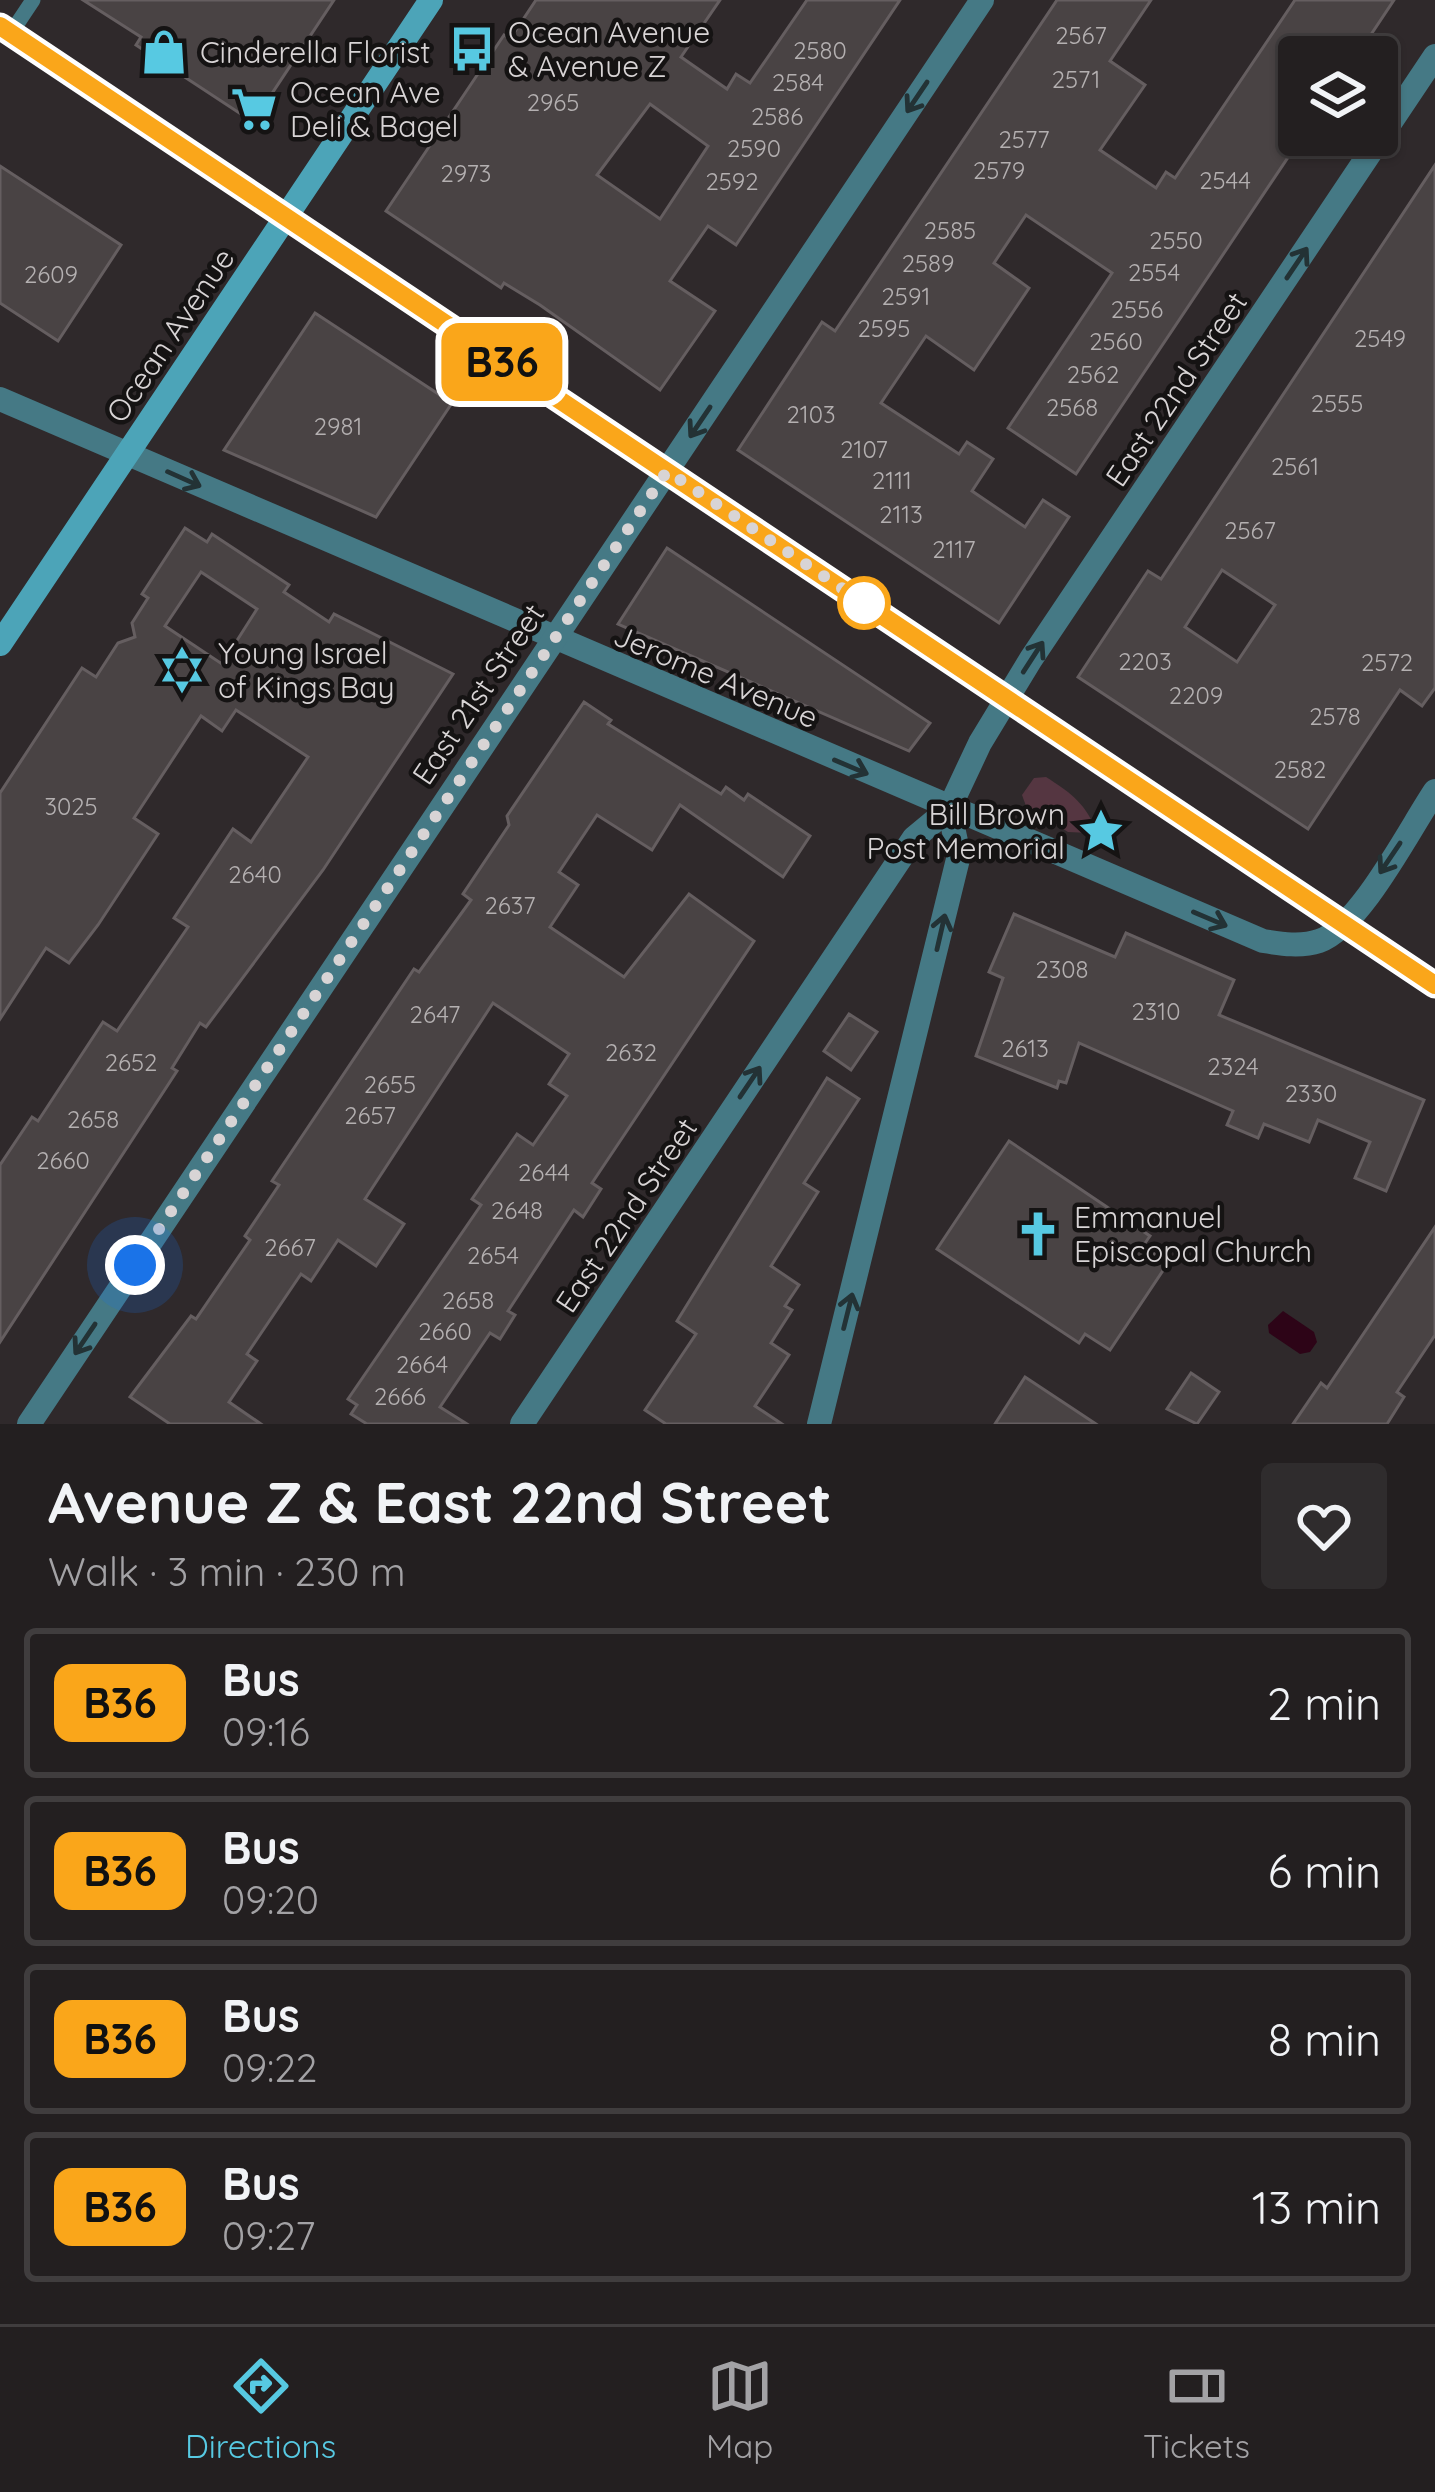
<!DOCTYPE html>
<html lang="en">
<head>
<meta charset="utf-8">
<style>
	:root { --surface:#231f20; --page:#2f2c2d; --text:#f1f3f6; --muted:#a3a2a5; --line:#403d3e; --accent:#57c9e2 }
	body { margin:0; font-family:Quicksand,sans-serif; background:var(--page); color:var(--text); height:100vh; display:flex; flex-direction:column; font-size:45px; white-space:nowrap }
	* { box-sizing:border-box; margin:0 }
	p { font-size:39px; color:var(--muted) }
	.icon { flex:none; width:66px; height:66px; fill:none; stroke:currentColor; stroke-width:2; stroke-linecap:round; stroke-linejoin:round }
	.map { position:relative; height:1424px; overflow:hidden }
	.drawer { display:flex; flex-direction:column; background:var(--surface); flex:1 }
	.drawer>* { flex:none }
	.badge { padding:0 24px; border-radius:18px; font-size:42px; line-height:78px }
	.controls { position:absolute; left:1278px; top:36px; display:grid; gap:24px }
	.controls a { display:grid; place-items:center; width:120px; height:120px; border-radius:12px; background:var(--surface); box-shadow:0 3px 9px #0004,0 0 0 3px var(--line); font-size:60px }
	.you { position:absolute; width:60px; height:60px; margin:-30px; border:9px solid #fff; border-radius:50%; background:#1a73e8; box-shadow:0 0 0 18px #1a73e833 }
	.map>.badge { position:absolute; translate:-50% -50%; box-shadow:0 0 0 6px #fff }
	.round { display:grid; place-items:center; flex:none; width:126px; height:126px; border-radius:12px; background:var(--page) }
	.overview { display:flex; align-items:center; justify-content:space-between; height:204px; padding:0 48px }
	h1 { font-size:57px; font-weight:800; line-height:90px }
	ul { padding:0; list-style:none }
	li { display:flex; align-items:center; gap:36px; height:150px; margin:0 24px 18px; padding:0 24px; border:6px solid var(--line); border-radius:12px }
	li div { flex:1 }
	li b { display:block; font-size:45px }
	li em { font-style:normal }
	li .badge { min-width:132px; font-weight:700; text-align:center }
	.menu { display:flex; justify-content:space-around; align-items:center; height:168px; border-top:3px solid var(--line); background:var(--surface); font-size:33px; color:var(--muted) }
	.menu a { display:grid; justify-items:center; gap:6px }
	.menu .selected { color:var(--accent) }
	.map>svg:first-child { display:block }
	.green { fill:#553641 }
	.water { fill:#2d0417 }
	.building { fill:#494344; stroke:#655e60; stroke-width:3; fill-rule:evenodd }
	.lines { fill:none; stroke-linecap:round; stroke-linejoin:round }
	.service { stroke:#457985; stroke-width:15 }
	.minor { stroke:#457985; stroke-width:24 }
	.tertiary { stroke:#457985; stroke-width:24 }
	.secondary { stroke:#4ca4b8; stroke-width:24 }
	.oneway { stroke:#233235 }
	.line-casing { stroke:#fff; stroke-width:27 }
	.line { stroke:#faa61a; stroke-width:18 }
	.walk { stroke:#d8d4d5; stroke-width:12; stroke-dasharray:0 21.6 }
	.stop-dot { fill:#fff; stroke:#faa61a; stroke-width:6 }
	.labels { text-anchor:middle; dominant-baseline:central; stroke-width:9; stroke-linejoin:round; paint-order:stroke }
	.number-label { font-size:24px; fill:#b4b0b1 }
	.poi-label { font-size:30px; fill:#d8d4d5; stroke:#151313; text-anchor:start }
	.street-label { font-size:30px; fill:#d8d4d5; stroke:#151313 }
</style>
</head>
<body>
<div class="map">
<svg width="1435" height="1424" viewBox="0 0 1435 1424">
	<rect width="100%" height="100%" fill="#2f292b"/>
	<path class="green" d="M1046 777C1068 791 1084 802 1094 826L1089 833 1068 832 1026 806 1022 795 1034 778Z"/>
	<polygon class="water" points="1283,1311 1314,1332 1317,1342 1310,1352 1300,1354 1269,1333 1268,1325"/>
	<g class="building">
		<polygon points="83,0 334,0 253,122 136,45 141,37"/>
		<path d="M536 0H720L681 57 727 89 736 74 750 83 807 0H900L736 245 708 226 670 281 715 311 660 390 540 305 504 283 501 288 386 211 504 35 510 39ZM650 104 708 146 660 219 597 175Z"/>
		<polygon points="1057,0 1151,0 1110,61 1145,85 1100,150 1156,188 1166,172 1175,178 1295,0 1394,0 1356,57 1299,57 1299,141 1076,474 1008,428 1112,273 1026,215 994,263 1029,288 974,370 926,336 881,403 959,454 967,442 993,459 972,491 1025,527 1043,500 1069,517 999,623 738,450 822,322 835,331"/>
		<path d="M1435 165V688L1422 706 1400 690 1308 829 1078 677 1148 571 1161 579ZM1222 570 1275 605 1237 662 1185 627Z"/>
		<polygon points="0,166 121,245 58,341 0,303"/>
		<polygon points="315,313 452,403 376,517 224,450"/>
		<path d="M185 528 207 542 212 534 289 585 284 592 329 622 334 614 453 674 323 870 206 1027 200 1023 172 1068 177 1071 0 1342V1165L32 1117 38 1121 103 1022 117 1031 188 927 174 918 233 829 251 842 308 757 236 710 222 731 201 716 134 818 158 834 98 925 69 963 46 948 0 1019V793L82 668 96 677 118 643 135 637 132 623 148 598 142 594ZM201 572 257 609 222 664 165 626Z"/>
		<polygon points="667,548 930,723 909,751 618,624"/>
		<polygon points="584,702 611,720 608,724 721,794 726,787 744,800 748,794 810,836 783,877 680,805 652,850 597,815 559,872 578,885 550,927 624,977 689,894 754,941 592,1183 601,1189 583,1217 574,1210 508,1311 515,1315 500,1339 490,1333 440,1407 467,1424 367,1424 351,1414 357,1405 348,1399 481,1205 472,1199 517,1134 533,1145 567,1096 549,1084 569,1054 493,1003 365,1199 404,1224 376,1266 338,1240 311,1281 301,1274 247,1354 257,1361 229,1402 261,1424 170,1424 130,1397 191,1316 196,1319 250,1240 245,1236 279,1185 272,1181 414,969 419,972 471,900 463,894 509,825 507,816"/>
		<polygon points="1014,914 1115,957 1126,933 1234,980 1219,1015 1424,1100 1386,1191 1355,1178 1370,1142 1318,1120 1309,1142 1264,1124 1258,1138 1227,1125 1233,1111 1079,1043 1066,1083 1059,1081 1057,1088 976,1056 1003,978 989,972"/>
		<polygon points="849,1014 877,1032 851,1070 824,1051"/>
		<polygon points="827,1078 859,1099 804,1183 818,1192 771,1266 799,1285 785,1306 792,1310 771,1343 789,1355 755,1406 782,1424 666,1424 645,1410 696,1334 677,1321"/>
		<polygon points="1009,1141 1150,1236 1143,1246 1168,1263 1110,1350 1085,1334 1079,1343 937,1249"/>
		<polygon points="1435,1227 1435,1335 1397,1392 1404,1397 1387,1424 1293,1424 1321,1383 1327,1388"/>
		<polygon points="1191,1373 1219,1392 1197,1424 1167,1409"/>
		<polygon points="1025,1377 1096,1424 995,1424"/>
	</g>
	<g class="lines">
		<polyline class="service" points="11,33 33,0"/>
		<g class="minor">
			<path d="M0 399 1263 941C1282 944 1301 947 1319 941 1360 927 1410 828 1435 791"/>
			<polyline points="29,1424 982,0"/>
			<polyline points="522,1424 914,838 949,809"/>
			<polyline points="819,1424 959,855 949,809 980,743 1031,659 1435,56"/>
		</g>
		<polyline class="tertiary" points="0,26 1435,985"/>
		<polyline class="secondary" points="0,644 431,0"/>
	</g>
	<defs><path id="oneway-shaft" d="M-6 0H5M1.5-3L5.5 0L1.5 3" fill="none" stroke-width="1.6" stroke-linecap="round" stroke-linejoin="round" transform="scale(3)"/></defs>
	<g class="oneway">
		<use href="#oneway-shaft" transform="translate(917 97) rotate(124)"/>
		<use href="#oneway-shaft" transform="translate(1297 263) rotate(-56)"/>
		<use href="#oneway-shaft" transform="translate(700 422) rotate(124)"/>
		<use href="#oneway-shaft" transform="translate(184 479) rotate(24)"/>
		<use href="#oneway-shaft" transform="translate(1033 657) rotate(-57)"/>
		<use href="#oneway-shaft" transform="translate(851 767) rotate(23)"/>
		<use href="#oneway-shaft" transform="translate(1390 858) rotate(124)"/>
		<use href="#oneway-shaft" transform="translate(1210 919) rotate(23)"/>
		<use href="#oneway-shaft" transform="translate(941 932) rotate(-77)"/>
		<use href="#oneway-shaft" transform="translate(750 1082) rotate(-56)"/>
		<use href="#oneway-shaft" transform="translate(848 1311) rotate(-76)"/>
		<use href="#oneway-shaft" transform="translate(85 1339) rotate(124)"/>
	</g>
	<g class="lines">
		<g class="line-casing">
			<polyline id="line" points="0,26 1435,985"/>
		</g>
		<use href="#line" class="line"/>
		<polyline class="walk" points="135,1265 667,471 864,603"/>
	</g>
	<defs>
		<g id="bus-bare" transform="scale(3.6)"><path d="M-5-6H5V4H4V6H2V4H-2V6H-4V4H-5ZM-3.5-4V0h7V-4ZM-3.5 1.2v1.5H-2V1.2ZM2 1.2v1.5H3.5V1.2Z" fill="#57c9e2" stroke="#151313" stroke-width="2.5" paint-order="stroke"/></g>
		<g id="shop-bare" transform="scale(3.6)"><path d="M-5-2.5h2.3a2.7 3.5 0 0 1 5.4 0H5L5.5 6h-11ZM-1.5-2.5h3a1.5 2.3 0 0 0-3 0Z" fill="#57c9e2" stroke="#151313" stroke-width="2.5" paint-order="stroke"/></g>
		<g id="supermarket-bare" transform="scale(3.6)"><path d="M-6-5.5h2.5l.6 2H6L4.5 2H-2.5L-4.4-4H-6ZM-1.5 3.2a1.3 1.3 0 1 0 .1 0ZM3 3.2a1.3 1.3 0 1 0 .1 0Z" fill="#57c9e2" stroke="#151313" stroke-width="2.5" paint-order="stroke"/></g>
		<g id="synagogue-bare" transform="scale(3.6)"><path d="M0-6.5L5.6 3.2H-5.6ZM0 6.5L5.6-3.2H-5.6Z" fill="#57c9e2" stroke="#151313" stroke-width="2.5" paint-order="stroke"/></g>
		<g id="sight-bare" transform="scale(3.6)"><path d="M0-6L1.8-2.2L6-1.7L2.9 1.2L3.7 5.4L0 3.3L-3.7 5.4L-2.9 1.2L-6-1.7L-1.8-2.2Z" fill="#57c9e2" stroke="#151313" stroke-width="2.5" paint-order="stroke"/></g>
		<g id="church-bare" transform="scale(3.6)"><path d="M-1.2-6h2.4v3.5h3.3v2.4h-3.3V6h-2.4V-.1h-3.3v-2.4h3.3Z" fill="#57c9e2" stroke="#151313" stroke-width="2.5" paint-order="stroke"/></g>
	</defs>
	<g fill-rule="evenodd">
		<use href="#bus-bare" x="472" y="49"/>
		<use href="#shop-bare" x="164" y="52"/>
		<use href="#supermarket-bare" x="254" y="109"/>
		<use href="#synagogue-bare" x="182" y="670"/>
		<use href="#sight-bare" x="1101" y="831"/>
		<use href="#church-bare" x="1038" y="1234"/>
	</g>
	<circle class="stop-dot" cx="864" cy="603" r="24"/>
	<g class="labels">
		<g class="number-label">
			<text x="1081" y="35">2567</text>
			<text x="820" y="50">2580</text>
			<text x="1076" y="79">2571</text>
			<text x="798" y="82">2584</text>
			<text x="553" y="102">2965</text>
			<text x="777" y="116">2586</text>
			<text x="1024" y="139">2577</text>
			<text x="754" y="148">2590</text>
			<text x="999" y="170">2579</text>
			<text x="466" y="173">2973</text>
			<text x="1225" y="180">2544</text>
			<text x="732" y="181">2592</text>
			<text x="950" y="230">2585</text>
			<text x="1176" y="240">2550</text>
			<text x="928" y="263">2589</text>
			<text x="1154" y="272">2554</text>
			<text x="51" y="274">2609</text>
			<text x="906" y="296">2591</text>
			<text x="1137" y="309">2556</text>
			<text x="884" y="328">2595</text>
			<text x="1380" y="338">2549</text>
			<text x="1116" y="341">2560</text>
			<text x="1093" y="374">2562</text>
			<text x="1337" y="403">2555</text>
			<text x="1072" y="407">2568</text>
			<text x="811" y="414">2103</text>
			<text x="338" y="426">2981</text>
			<text x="864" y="449">2107</text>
			<text x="1295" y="466">2561</text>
			<text x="892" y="480">2111</text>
			<text x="901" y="514">2113</text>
			<text x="1250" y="530">2567</text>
			<text x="954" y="549">2117</text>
			<text x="1145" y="661">2203</text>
			<text x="1387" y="662">2572</text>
			<text x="1196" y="695">2209</text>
			<text x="1335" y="716">2578</text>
			<text x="1300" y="769">2582</text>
			<text x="71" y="806">3025</text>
			<text x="255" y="874">2640</text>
			<text x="510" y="905">2637</text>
			<text x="1062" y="969">2308</text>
			<text x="1156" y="1011">2310</text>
			<text x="435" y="1014">2647</text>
			<text x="1025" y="1048">2613</text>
			<text x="631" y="1052">2632</text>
			<text x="131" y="1062">2652</text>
			<text x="1233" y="1066">2324</text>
			<text x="390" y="1084">2655</text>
			<text x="1311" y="1093">2330</text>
			<text x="370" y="1115">2657</text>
			<text x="93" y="1119">2658</text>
			<text x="63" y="1160">2660</text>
			<text x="544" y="1172">2644</text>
			<text x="517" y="1210">2648</text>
			<text x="290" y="1247">2667</text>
			<text x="493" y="1255">2654</text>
			<text x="468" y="1300">2658</text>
			<text x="445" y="1331">2660</text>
			<text x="422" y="1364">2664</text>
			<text x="400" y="1396">2666</text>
		</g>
		<g class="poi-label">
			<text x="508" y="32">Ocean Avenue<tspan x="508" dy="34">&amp; Avenue Z</tspan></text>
			<text x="200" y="52">Cinderella Florist</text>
			<text x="290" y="92">Ocean Ave<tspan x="290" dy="34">Deli &amp; Bagel</tspan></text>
			<text x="218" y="653">Young Israel<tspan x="218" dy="34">of Kings Bay</tspan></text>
			<text x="1065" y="814" text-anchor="end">Bill Brown<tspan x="1065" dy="34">Post Memorial</tspan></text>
			<text x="1074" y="1217">Emmanuel<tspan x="1074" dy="34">Episcopal Church</tspan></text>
		</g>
		<g class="street-label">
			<text transform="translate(170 335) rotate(-56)">Ocean Avenue</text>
			<text transform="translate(1176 389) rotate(-56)">East 22nd Street</text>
			<text transform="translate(716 676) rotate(23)">Jerome Avenue</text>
			<text transform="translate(478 694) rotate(-56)">East 21st Street</text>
			<text transform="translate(626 1215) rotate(-56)">East 22nd Street</text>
		</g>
	</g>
</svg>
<div class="controls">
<a><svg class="icon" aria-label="layers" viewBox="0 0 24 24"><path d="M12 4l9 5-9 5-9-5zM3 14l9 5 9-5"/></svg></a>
</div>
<div class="you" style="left:135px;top:1265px"></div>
<b class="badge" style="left:502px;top:362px;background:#faa61a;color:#111">B36</b>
</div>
<section class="drawer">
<div class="overview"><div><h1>Avenue Z &amp; East 22nd Street</h1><p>Walk · 3 min · 230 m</p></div><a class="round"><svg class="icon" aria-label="heart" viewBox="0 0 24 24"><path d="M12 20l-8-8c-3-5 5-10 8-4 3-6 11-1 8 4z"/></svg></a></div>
<ul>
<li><span class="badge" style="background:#faa61a;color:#111">B36</span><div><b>Bus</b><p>09:16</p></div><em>2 min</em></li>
<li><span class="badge" style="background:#faa61a;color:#111">B36</span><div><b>Bus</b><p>09:20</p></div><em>6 min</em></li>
<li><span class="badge" style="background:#faa61a;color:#111">B36</span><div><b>Bus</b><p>09:22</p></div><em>8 min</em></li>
<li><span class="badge" style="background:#faa61a;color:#111">B36</span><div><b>Bus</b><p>09:27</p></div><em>13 min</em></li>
</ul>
</section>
<nav class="menu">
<a class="selected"><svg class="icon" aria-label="directions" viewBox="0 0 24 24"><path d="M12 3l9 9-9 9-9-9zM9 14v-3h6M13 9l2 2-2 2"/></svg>Directions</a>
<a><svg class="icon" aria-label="map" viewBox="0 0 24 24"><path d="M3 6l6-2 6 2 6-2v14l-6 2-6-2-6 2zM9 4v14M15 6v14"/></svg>Map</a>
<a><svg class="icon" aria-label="tickets" viewBox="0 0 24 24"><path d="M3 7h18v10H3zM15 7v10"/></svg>Tickets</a>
</nav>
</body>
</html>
